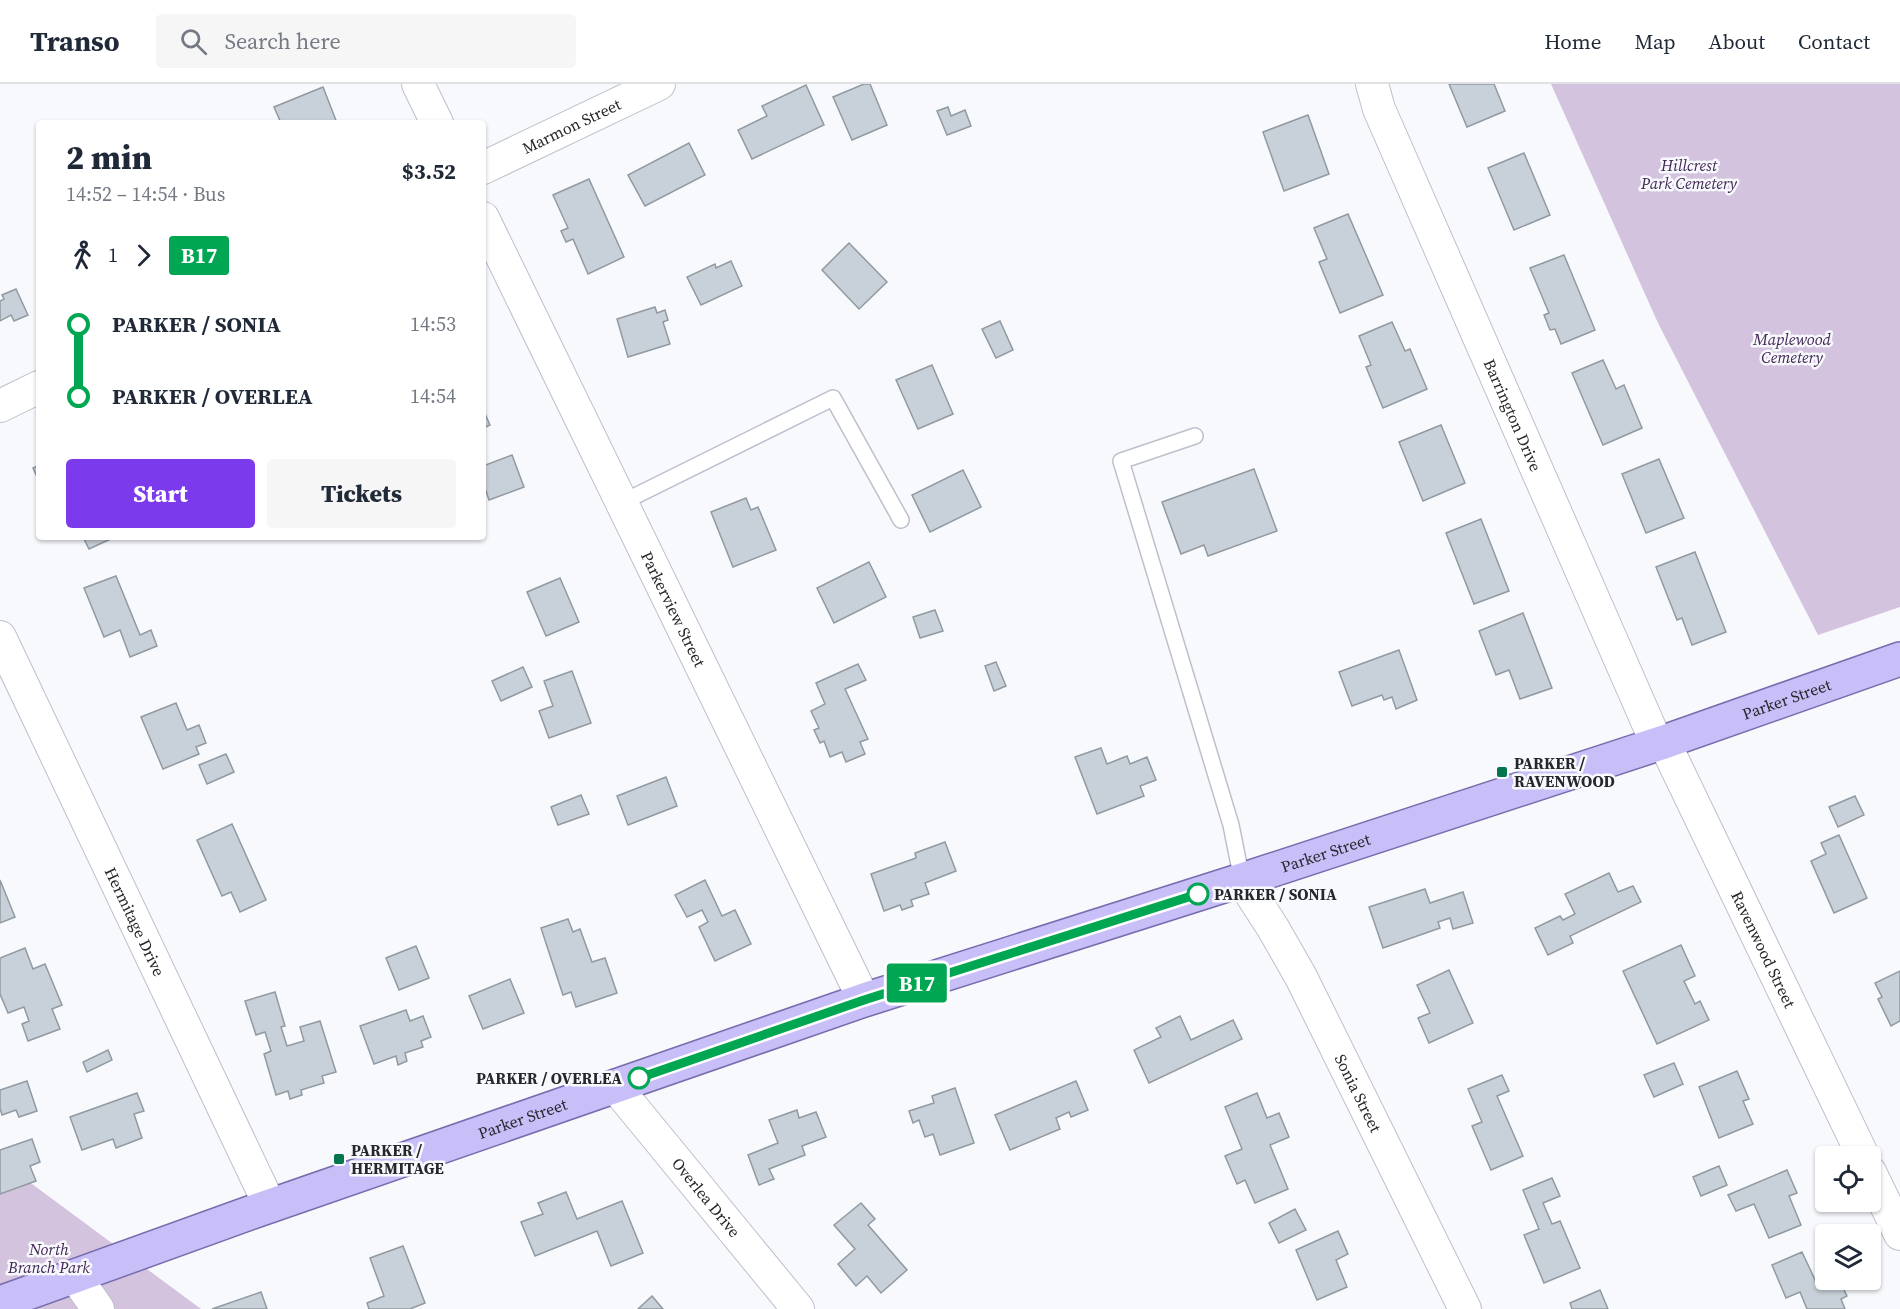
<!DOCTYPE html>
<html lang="en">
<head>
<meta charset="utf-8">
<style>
	:root { --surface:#fff; --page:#f6f6f7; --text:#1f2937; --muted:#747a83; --line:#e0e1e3; --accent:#7c3aed }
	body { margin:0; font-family:"Source Serif 4",serif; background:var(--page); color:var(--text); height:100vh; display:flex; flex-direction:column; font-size:22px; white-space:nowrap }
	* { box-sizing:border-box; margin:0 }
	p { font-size:20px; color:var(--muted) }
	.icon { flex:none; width:33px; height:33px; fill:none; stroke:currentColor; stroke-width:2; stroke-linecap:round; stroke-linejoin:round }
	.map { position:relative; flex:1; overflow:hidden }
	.side { position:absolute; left:36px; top:36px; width:450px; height:420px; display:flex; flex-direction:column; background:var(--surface); border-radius:6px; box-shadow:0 2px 4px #0004 }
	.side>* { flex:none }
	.badge { padding:0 12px; border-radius:4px; font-size:21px; line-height:39px }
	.fabs { position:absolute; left:1815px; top:1062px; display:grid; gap:12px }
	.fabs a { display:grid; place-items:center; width:66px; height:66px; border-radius:6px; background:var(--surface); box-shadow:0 2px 4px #0004; font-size:30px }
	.map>.badge { position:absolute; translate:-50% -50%; box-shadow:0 0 0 3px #fff }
	.legs { display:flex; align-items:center; gap:9px; height:66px; padding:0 30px; font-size:20px }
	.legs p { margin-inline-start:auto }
	.summary { display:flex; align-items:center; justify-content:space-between; height:102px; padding:0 30px }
	h1 { font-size:33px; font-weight:800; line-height:45px }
	.button { display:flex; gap:12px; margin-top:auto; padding:12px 30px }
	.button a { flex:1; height:69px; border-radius:6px; background:var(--accent); color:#fff; font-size:24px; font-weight:800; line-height:69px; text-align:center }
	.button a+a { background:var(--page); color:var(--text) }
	ul { padding:0 30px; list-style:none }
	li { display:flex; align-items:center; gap:21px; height:72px; font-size:22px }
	li i { display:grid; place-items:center; width:9px; height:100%; margin:0 8px; background:currentColor }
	li i::after { content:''; width:15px; height:15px; margin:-8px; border:4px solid; border-radius:50%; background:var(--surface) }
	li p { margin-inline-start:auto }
	li:first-child i { background:linear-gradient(#0000 50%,currentColor 0) }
	li:last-child i { background:linear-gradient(currentColor 50%,#0000 0) }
	header { display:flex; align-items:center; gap:36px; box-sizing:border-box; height:84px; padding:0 30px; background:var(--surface); border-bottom:2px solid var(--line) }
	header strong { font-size:28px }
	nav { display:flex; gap:33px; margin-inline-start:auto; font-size:21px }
	.search { width:420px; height:54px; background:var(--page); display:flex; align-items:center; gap:15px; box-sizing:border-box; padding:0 21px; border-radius:6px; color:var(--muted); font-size:22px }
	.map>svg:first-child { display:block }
	.green { fill:#d3c3de }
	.building { fill:#c8d0d9; stroke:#9199a1; stroke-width:1.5 }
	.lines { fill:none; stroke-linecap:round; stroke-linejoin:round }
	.service-casing { stroke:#bcc0cb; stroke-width:18 }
	.minor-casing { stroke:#bcc0cb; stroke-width:34 }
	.primary-casing { stroke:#776dad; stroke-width:36 }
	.service { stroke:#fff; stroke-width:15 }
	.minor { stroke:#fff; stroke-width:32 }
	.primary { stroke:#c8bef8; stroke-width:33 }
	.line-1-casing { stroke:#fff; stroke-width:14 }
	.line-1 { stroke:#00a651; stroke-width:9 }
	.poi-dot { fill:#06744d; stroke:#f7f9fd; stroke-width:2 }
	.stop-1-dot { fill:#fff; stroke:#00a651; stroke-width:3 }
	.labels { text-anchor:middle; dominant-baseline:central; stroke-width:5; stroke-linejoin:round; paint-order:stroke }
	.street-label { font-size:16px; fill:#26272b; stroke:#f7f9fd }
	.park-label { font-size:16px; font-style:italic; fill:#432654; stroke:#f7f9fd }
	.poi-label { font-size:16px; font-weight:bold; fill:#26272b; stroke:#f7f9fd; text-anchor:start }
	.stop-label { font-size:16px; font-weight:bold; fill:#26272b; stroke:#f7f9fd; text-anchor:start }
</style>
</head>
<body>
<header>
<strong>Transo</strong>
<div class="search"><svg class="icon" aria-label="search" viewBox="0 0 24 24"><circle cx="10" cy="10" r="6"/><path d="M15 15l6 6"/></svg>Search here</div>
<nav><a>Home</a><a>Map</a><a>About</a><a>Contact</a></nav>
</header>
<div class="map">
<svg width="1900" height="1225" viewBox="0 0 1900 1225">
	<rect width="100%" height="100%" fill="#f7f9fd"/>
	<g class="green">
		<polygon points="1551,0 1900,0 1900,523 1818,551 1658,239"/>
		<polygon points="0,1075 28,1097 201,1225 0,1225"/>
	</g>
	<g class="building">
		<polygon points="864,0 870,0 887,41 852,56 833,13"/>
		<polygon points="1449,0 1494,0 1505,27 1467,43"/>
		<polygon points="806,1 824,41 752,75 738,46 767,32 762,22"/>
		<polygon points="323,3 337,39 281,39 274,23"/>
		<polygon points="948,23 951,32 965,26 971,42 947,51 937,27"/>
		<polygon points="1308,31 1329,90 1284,107 1263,48"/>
		<polygon points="689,59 705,91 645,122 628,91"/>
		<polygon points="1524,69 1550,131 1514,146 1488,84"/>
		<polygon points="589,95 624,173 588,190 573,155 566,158 561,147 568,144 553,111"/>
		<polygon points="1348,130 1383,211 1340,229 1319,178 1327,175 1314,144"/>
		<polygon points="849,159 887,198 859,225 822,186"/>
		<polygon points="1564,171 1595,246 1561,260 1555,245 1550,246 1544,231 1549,229 1530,184"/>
		<polygon points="731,177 742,202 701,221 687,193 715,180 716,184"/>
		<polygon points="16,205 28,231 14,237 11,231 0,237 0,217 4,215 2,211"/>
		<polygon points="655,223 657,229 665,226 668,236 663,238 670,260 628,273 617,235"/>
		<polygon points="1000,237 1013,266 996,274 982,245"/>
		<polygon points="1392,238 1405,267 1410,265 1427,305 1383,324 1366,283 1371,281 1359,252"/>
		<polygon points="1603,276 1616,305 1624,301 1642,344 1603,361 1572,289"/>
		<polygon points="932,281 953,330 918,345 896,296"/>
		<polygon points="483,325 490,341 483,344"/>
		<polygon points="1441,341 1465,399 1423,417 1399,358"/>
		<polygon points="512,371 524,403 489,416 483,398 483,382"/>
		<polygon points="1659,375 1684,434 1646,449 1622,390"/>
		<polygon points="39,381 39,397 33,384"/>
		<polygon points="1254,385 1277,447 1208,472 1204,461 1181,470 1162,418"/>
		<polygon points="963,386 981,423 930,448 912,411"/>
		<polygon points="746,414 751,426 758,423 776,466 733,483 711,428"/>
		<polygon points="1481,435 1509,507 1474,520 1446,449"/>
		<polygon points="83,453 115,453 89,465"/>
		<polygon points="1695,468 1726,548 1692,561 1682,534 1677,536 1656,483"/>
		<polygon points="869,478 886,513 834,539 817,504"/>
		<polygon points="116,492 140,551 151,546 157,562 130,573 120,546 104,553 84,504"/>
		<polygon points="560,494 579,538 546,552 527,508"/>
		<polygon points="935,526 943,547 920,554 913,533"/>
		<polygon points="1523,529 1552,604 1520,615 1509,586 1496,591 1479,547"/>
		<polygon points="1399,566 1417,616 1396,625 1392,613 1384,616 1382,611 1352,622 1339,588"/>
		<polygon points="996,578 1006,602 994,607 985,582"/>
		<polygon points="858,580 866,596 845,605 868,655 860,658 865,670 846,678 842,668 830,673 824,657 820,659 814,646 819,644 811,627 825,620 816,599"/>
		<polygon points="523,583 532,603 501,617 492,597"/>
		<polygon points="572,587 591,639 549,654 539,627 553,622 544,597"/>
		<polygon points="176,619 187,646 199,641 206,659 196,663 199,670 163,685 141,633"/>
		<polygon points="1101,664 1107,680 1127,672 1130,680 1147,673 1156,696 1140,702 1144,712 1097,730 1075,673"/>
		<polygon points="226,670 234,688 207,700 199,681"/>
		<polygon points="666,693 677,722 628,741 617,712"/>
		<polygon points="581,711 589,730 558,741 551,723"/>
		<polygon points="1855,712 1864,731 1838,743 1829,723"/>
		<polygon points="232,740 266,816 240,828 231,808 222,812 197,756"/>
		<polygon points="1839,751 1867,814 1834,829 1811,777 1826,770 1821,759"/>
		<polygon points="945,758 956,787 925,799 929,810 911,816 913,822 902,826 900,821 884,827 871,790 916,774 915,769"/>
		<polygon points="1609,789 1618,808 1633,802 1641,818 1570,852 1573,859 1548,871 1535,844 1560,832 1563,836 1575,830 1565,810"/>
		<polygon points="0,796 15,833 0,839"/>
		<polygon points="705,796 722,832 735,826 751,860 715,877 699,843 708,838 702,826 687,833 675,811"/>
		<polygon points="1425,805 1430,819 1463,808 1473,839 1453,845 1450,834 1438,838 1440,844 1383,864 1369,823"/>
		<polygon points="568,835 573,848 580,845 592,878 605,874 617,909 576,923 571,908 563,911 541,844"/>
		<polygon points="1681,861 1695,892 1684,897 1695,920 1700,917 1709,936 1657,960 1623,887"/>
		<polygon points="416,862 429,894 399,906 386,874"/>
		<polygon points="25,864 33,885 45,880 62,921 52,925 60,945 28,957 22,940 29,937 24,923 8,929 0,910 0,874"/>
		<polygon points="1449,886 1473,939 1429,959 1418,934 1430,929 1417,901"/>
		<polygon points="1900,887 1900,937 1891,942 1878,915 1882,913 1875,899"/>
		<polygon points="510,895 524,929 483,945 469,912"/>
		<polygon points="275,908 285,942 281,943 287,962 304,957 300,943 320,937 336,988 322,992 324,999 301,1006 302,1011 290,1015 288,1007 276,1011 264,970 271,967 265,948 256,951 245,917"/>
		<polygon points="406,926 410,937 423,932 431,953 421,957 423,963 405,969 407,977 398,981 396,972 374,980 360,942"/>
		<polygon points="1180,932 1191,956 1233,936 1242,955 1149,999 1134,966 1161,953 1156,944"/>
		<polygon points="108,966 112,976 87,988 83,978"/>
		<polygon points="1674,979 1683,1000 1654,1013 1644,991"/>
		<polygon points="1737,987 1749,1015 1743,1017 1753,1040 1719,1054 1699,1003"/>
		<polygon points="1502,991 1509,1007 1497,1012 1523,1072 1491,1086 1472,1042 1482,1038 1468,1005"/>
		<polygon points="27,997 37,1027 19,1033 16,1026 2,1031 0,1024 0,1006"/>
		<polygon points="1076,997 1088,1026 1071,1033 1069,1028 1056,1034 1060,1045 1010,1066 995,1031"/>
		<polygon points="955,1004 974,1059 940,1071 933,1050 925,1053 919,1036 913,1039 909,1027 934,1019 932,1012"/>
		<polygon points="137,1009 144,1027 134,1030 142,1054 116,1064 113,1055 82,1066 70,1033"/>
		<polygon points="1257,1009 1267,1034 1279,1029 1289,1053 1270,1061 1288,1105 1255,1119 1245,1096 1237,1100 1225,1072 1242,1065 1225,1023"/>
		<polygon points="797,1026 799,1034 816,1028 826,1053 802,1062 805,1071 769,1085 774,1095 759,1101 748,1071 778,1059 769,1036"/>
		<polygon points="32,1055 40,1078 30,1082 36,1097 0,1110 0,1066"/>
		<polygon points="1719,1082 1727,1101 1701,1112 1693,1093"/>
		<polygon points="1787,1086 1797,1109 1789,1112 1801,1141 1769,1154 1754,1120 1736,1127 1728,1111"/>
		<polygon points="1552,1094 1560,1112 1543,1119 1552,1140 1560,1137 1580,1184 1544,1199 1524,1151 1539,1145 1523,1106"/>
		<polygon points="566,1108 577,1135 622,1117 643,1169 611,1182 597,1147 535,1172 521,1138 543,1130 538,1119"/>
		<polygon points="861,1119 875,1135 868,1141 907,1186 881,1209 867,1192 856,1202 838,1180 855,1165 834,1141"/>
		<polygon points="1295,1125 1306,1146 1279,1159 1269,1139"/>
		<polygon points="1338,1147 1348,1170 1336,1176 1347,1203 1317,1216 1296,1166"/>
		<polygon points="403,1162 425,1219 410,1225 369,1225 367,1219 384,1212 370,1174"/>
		<polygon points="1802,1168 1817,1200 1827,1196 1839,1196 1847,1212 1841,1215 1845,1225 1807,1225 1800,1208 1786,1214 1772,1181"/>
		<polygon points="1600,1206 1608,1225 1572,1225 1570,1219"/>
		<polygon points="261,1208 267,1225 212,1225"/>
		<polygon points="652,1212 663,1225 638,1225"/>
	</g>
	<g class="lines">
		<g class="service-casing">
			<g id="service">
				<polyline points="1195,352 1121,377 1231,741 1242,796"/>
				<polyline points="621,419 833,314 901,436"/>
			</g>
		</g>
		<g class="minor-casing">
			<g id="minor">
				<polyline points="418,0 437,39"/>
				<path id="s1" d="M1372 0 1379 25 1657 660"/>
				<path id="s2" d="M483 84 659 0"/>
				<path id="s3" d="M483 134 864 916"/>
				<polyline points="0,322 39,303"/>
				<path id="s4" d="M0 553 270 1122"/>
				<path id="s5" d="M1664 658 1863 1072"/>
				<path id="s6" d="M1242 796 1273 844 1301 893 1465 1225"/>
				<path id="s7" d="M615 1002 798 1225"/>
				<polyline points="1870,1088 1900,1150"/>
				<polyline points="75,1192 98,1225"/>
			</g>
		</g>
		<g class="primary-casing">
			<g id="primary">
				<path id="s8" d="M0 1219 258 1126 864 916 1242 796 1664 658 1900 575"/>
			</g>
		</g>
		<use href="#service" class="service"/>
		<use href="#minor" class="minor"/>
		<use href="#primary" class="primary"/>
	</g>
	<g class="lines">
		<g class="line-1-casing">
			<polyline id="line-1" points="639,994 864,916 1198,810"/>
		</g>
		<use href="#line-1" class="line-1"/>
	</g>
	<g class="poi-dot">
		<rect x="1496" y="682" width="12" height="12" rx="3"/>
		<rect x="333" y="1069" width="12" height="12" rx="3"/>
	</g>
	<g class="stop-1-dot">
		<circle cx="1198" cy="810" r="10"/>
		<circle cx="639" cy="994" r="10"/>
	</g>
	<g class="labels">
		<g class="street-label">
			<text stroke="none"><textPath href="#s2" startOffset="98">Marmon Street</textPath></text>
			<text stroke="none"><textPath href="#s1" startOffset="360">Barrington Drive</textPath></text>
			<text stroke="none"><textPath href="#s3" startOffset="435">Parkerview Street</textPath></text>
			<text stroke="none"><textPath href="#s8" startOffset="1886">Parker Street</textPath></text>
			<text stroke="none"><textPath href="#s8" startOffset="1400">Parker Street</textPath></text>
			<text stroke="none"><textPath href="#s4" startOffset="315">Hermitage Drive</textPath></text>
			<text stroke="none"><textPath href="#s5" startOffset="230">Ravenwood Street</textPath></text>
			<text stroke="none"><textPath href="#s6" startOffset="243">Sonia Street</textPath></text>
			<text stroke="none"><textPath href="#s8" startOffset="554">Parker Street</textPath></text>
			<text stroke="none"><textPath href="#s7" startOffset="144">Overlea Drive</textPath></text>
		</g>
		<g class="park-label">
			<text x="1689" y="81">Hillcrest<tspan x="1689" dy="18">Park Cemetery</tspan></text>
			<text x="1792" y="255">Maplewood<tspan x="1792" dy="18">Cemetery</tspan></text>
			<text x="49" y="1165">North<tspan x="49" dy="18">Branch Park</tspan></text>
		</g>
		<g class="poi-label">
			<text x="1514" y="679">PARKER /<tspan x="1514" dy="18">RAVENWOOD</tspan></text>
			<text x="351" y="1066">PARKER /<tspan x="351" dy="18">HERMITAGE</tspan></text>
		</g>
		<g class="stop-label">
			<text x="1214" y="810">PARKER / SONIA</text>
			<text x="622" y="994" text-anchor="end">PARKER / OVERLEA</text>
		</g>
	</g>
</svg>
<div class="fabs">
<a><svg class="icon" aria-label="locate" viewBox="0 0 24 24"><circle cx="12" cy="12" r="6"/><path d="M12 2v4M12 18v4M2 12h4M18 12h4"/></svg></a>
<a><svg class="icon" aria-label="layers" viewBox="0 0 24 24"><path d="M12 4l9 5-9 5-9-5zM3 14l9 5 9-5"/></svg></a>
</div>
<b class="badge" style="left:917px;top:899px;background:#00a651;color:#fff">B17</b>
<section class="side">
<div class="summary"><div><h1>2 min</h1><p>14:52 – 14:54 · Bus</p></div><b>$3.52</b></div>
<div class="legs"><svg class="icon" aria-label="walk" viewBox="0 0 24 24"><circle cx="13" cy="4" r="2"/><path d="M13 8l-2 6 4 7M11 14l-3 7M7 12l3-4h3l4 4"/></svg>1<svg class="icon" aria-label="forward" viewBox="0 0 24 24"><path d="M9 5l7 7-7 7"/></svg><b class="badge" style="background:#00a651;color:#fff">B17</b></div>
<ul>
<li><i style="color:#00a651"></i><b>PARKER / SONIA</b><p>14:53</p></li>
<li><i style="color:#00a651"></i><b>PARKER / OVERLEA</b><p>14:54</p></li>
</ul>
<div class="button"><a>Start</a><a>Tickets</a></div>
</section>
</div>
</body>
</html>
